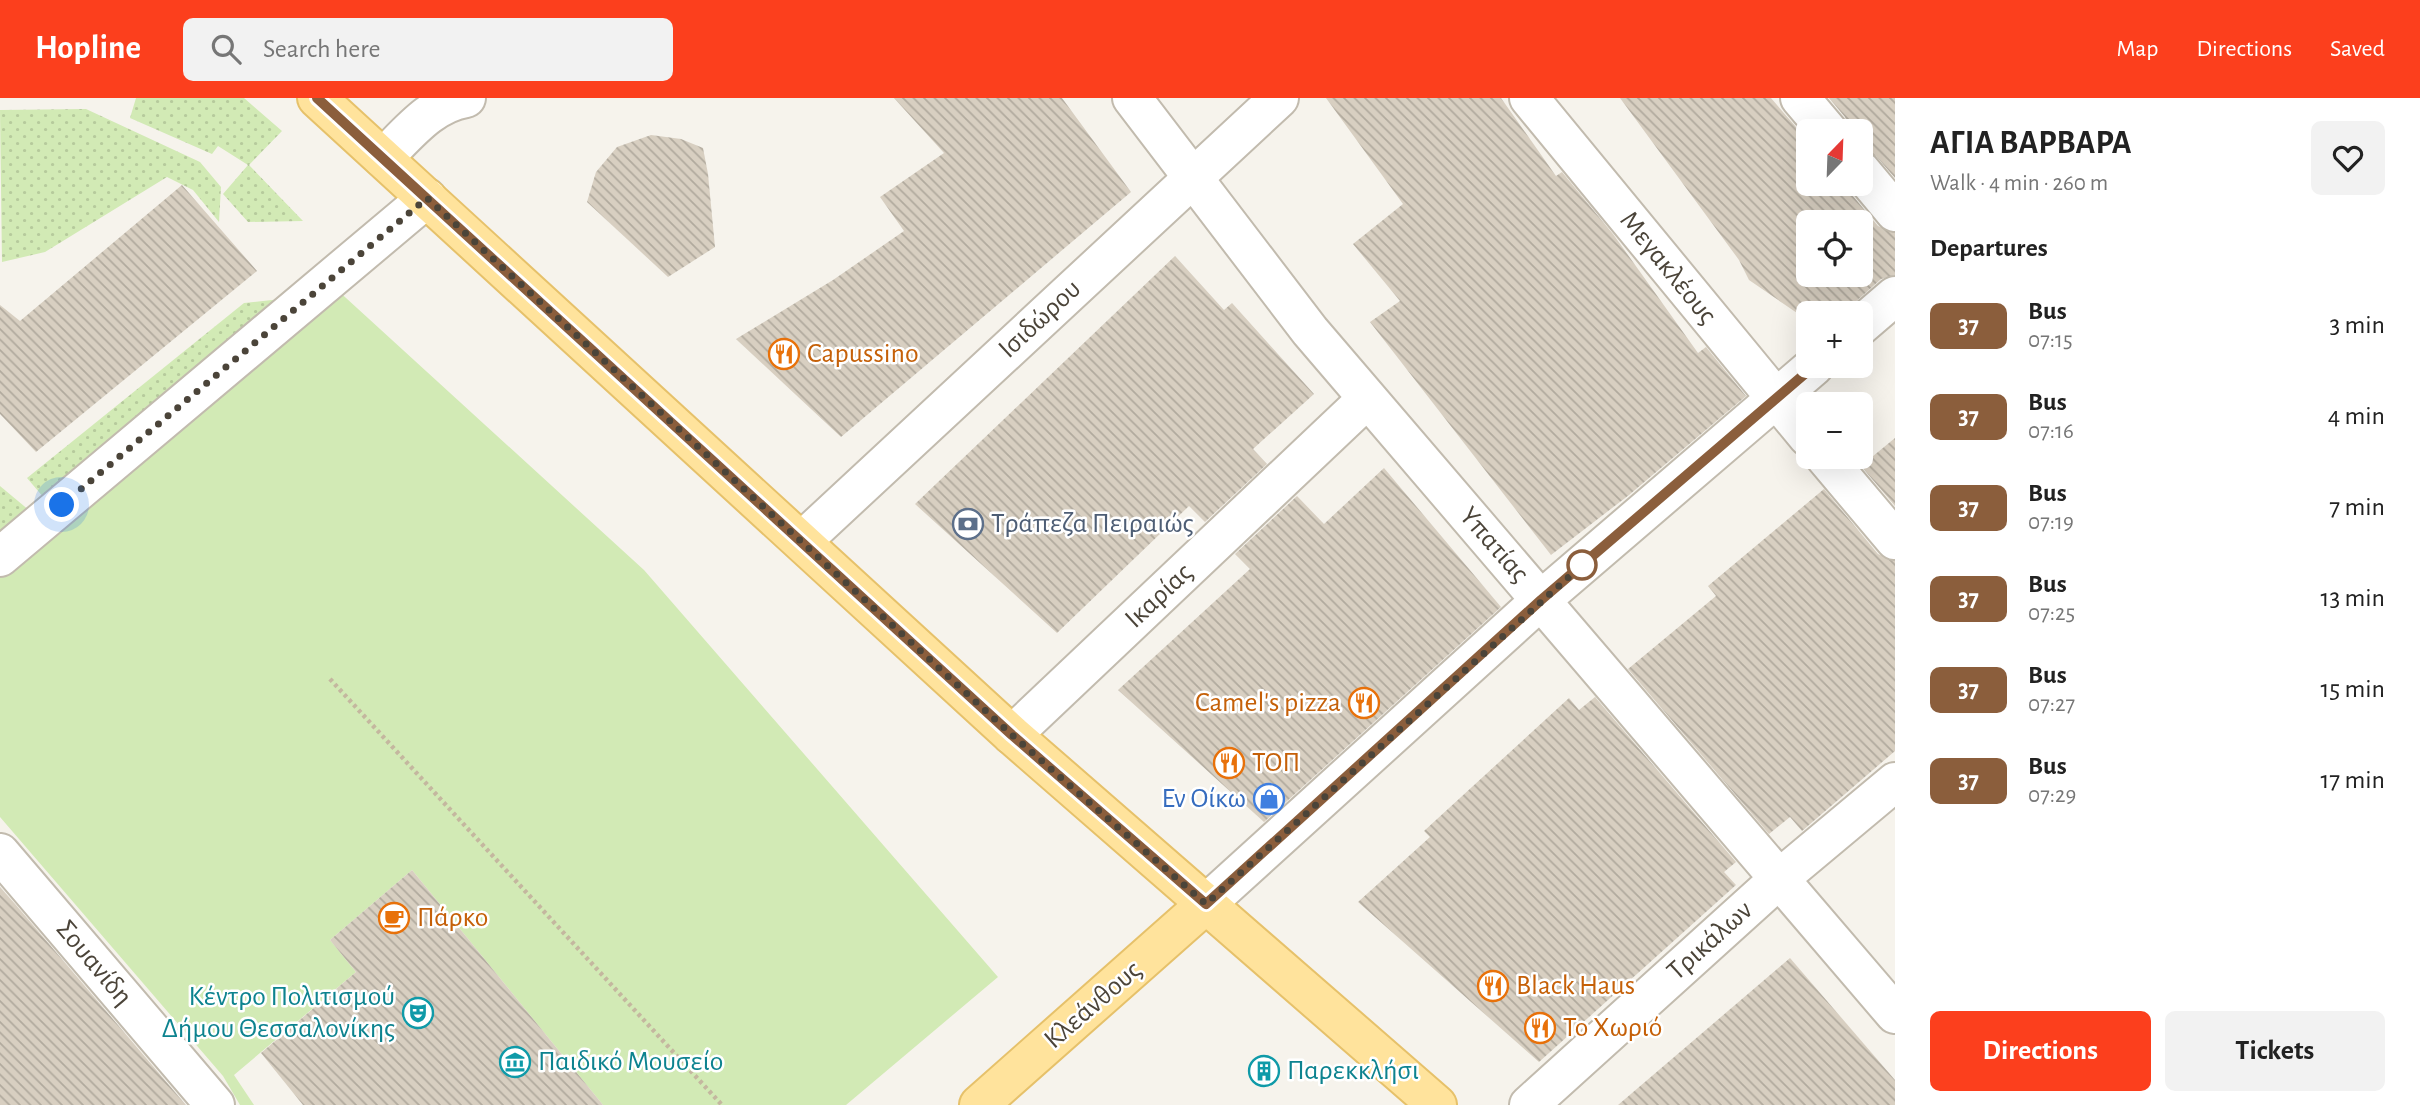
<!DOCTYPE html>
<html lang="en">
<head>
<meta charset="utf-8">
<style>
	:root { --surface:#fff; --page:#f2f2f2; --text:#222; --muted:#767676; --accent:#fc3f1d }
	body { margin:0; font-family:"Alegreya Sans",sans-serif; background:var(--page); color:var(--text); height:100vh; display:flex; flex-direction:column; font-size:26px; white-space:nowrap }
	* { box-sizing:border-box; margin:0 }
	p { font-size:23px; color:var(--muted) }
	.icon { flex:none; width:38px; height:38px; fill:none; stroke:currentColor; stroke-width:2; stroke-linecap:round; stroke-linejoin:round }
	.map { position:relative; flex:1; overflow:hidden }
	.drawer { display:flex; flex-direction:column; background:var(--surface); width:525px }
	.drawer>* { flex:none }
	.badge { padding:0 14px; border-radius:10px; font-size:24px; line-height:46px }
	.needle { width:46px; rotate:23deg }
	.tools { position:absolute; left:1796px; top:21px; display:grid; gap:14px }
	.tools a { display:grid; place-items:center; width:77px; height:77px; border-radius:10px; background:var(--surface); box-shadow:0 7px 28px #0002; font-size:35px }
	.you { position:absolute; width:35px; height:35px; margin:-18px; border:5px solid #fff; border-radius:50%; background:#1a73e8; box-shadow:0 0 0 10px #1a73e833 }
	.map>.badge { position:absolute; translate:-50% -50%; box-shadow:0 0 0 4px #fff }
	h2 { padding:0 35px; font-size:26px; line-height:63px }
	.round { display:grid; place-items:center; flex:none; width:74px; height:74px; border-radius:10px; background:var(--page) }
	.overview { display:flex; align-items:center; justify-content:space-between; height:119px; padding:0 35px }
	h1 { font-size:33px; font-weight:600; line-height:52px }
	.button { display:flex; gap:14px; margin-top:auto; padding:14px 35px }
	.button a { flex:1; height:80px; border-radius:10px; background:var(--accent); color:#fff; font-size:28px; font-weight:600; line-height:80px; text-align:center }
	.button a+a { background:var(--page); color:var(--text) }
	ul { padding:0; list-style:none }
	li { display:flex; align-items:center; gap:21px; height:91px; padding:0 35px }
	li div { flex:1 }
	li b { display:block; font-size:26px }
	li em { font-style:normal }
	li .badge { min-width:77px; font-weight:700; text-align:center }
	header { display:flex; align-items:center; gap:42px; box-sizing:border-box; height:98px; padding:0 35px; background:var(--accent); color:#fff }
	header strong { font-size:33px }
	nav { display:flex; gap:38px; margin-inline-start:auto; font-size:24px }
	.search { width:490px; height:63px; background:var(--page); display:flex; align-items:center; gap:18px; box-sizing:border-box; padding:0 24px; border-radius:10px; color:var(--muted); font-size:26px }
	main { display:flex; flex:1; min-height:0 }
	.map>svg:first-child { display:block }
	.grass { fill:url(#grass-dots) }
	.park { fill:#d2eab5 }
	.building { fill:url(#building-back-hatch); fill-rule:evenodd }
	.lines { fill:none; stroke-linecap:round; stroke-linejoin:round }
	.minor-casing { stroke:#c2bbae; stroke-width:42 }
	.major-casing { stroke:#e6c16a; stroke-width:42 }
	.path { stroke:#c4b79f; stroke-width:4.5; stroke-dasharray:3.5 3.5; stroke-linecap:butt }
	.minor { stroke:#fff; stroke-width:38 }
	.major { stroke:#ffe39c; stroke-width:38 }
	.line-casing { stroke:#fff; stroke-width:16 }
	.line { stroke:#8b5e3c; stroke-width:10 }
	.walk { stroke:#4b4439; stroke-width:7; stroke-dasharray:0 12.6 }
	.stop-dot { fill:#fff; stroke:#8b5e3c; stroke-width:3.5 }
	.labels { text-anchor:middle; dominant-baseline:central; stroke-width:5; stroke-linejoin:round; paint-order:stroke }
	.street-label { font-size:28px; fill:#4b4439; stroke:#fff }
	.food-label { font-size:28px; fill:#c56008; stroke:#fff; text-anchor:start }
	.service-label { font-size:28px; fill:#4e5e75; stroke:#fff; text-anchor:start }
	.shop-label { font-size:28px; fill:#366cbe; stroke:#fff; text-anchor:end }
	.culture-label { font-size:28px; fill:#0d838f; stroke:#fff; text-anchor:start }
</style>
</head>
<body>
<header>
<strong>Hopline</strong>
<div class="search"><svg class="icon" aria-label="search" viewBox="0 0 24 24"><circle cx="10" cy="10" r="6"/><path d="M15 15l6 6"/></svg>Search here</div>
<nav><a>Map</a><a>Directions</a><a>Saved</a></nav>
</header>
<main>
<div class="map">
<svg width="1895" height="1007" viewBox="0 0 1895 1007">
	<defs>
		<pattern id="grass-dots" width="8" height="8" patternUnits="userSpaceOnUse" patternTransform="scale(1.75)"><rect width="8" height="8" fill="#d2eab5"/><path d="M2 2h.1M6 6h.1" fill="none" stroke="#b6ca9c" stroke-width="1.8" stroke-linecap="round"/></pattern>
		<pattern id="building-back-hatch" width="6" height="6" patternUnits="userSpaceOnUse" patternTransform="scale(1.75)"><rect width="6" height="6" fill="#d8cfc1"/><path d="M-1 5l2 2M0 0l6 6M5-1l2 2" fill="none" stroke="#b1aa9e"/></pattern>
	</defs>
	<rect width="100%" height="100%" fill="#f6f3ec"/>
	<g class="grass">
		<polygon points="136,0 244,0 282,33 249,67 303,123 248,124 223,96 248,67 218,48 212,56 130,20"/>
		<polygon points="86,11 200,64 221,89 219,124 193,92 167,79 45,154 2,164 0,12"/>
		<polygon points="299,199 50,407 27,380 244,205"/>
		<polygon points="0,388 36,418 0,448"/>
	</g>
	<polygon class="park" points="334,189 644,472 998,879 846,1007 603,1007 412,772 330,842 356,874 234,977 254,1007 240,1007 223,978 0,719 0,469"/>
	<g class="building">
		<polygon points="894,0 1062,0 1131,94 841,339 736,241 833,182 904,133 880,99 944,55"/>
		<polygon points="1326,0 1501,0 1556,78 1562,74 1613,136 1698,255 1706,249 1746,298 1629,397 1551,457 1370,224 1400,203 1353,146 1403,106"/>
		<path d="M1620 0H1771L1808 43V86H1843L1878 128 1895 135V177L1881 181 1843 215H1797L1749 182 1739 162ZM1808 124H1860V177H1808Z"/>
		<polygon points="1829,0 1895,0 1895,80 1876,58 1860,51 1860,33 1849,33 1845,19"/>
		<polygon points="651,37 681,41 703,50 708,76 715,149 668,179 587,104 596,74 617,49"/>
		<polygon points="182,87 257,173 36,354 0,316 0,207 20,223"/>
		<polygon points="1175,158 1224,212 1232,205 1314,296 1253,351 1267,366 1205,424 1189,408 1057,535 915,406"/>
		<polygon points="1895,340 1895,408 1861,368"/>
		<polygon points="1384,370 1501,509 1264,724 1118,592 1250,471 1235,456 1297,398 1324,426"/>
		<polygon points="1824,391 1878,456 1895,463 1895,653 1802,733 1790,719 1769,736 1628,571 1716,498 1708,488"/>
		<polygon points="1595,599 1736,764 1724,774 1736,787 1539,964 1358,804 1430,739 1424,733 1569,600 1579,612"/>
		<polygon points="412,772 603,1007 303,1007 261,955 356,874 330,842"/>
		<polygon points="0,789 16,807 186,1007 0,1007"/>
		<polygon points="1790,860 1895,982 1895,1007 1618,1007"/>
	</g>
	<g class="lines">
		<g class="minor-casing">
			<g id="minor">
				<polyline points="1132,0 1310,233 1895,916"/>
				<polyline points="1529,0 1808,339"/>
				<polyline points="1800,0 1828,33"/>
				<path d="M383 60C408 36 430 6 466 0"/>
				<polyline points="1860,72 1895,114"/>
				<polyline points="1860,228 1895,198"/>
				<polyline points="1825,359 1895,442"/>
				<polyline points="802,443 1279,0"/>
				<polyline points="0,459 427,100"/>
				<polyline points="1012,637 1367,301"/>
				<polyline points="0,755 215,1007"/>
				<polyline points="1206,806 1541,502 1814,268"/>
				<polyline points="1529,1007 1779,781 1895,684"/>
			</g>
		</g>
		<g class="major-casing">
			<g id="major">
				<polyline points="317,0 1012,637 1437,1007"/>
				<polyline points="979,1007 1206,806"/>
			</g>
		</g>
		<polyline class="path" points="330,581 722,1007"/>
		<use href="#minor" class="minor"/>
		<use href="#major" class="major"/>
	</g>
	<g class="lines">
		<g class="line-casing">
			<polyline id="line" points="317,0 1012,637 1206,806 1541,502 1814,268"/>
		</g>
		<use href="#line" class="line"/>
		<polyline class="walk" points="62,407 427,100 1012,637 1206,806 1582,467"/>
	</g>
	<defs>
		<g id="restaurant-ring" transform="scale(1.575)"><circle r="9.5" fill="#fff" stroke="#e8710a" stroke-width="1.5"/><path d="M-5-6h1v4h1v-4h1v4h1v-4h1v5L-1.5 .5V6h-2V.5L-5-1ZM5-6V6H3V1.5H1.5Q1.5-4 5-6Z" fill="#e8710a"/></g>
		<g id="bank-ring" transform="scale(1.575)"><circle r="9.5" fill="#fff" stroke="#5c6f8a" stroke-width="1.5"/><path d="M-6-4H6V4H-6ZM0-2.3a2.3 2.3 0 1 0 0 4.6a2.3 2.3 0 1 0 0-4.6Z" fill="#5c6f8a"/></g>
		<g id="shop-ring" transform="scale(1.575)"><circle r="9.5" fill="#fff" stroke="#3f7fe0" stroke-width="1.5"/><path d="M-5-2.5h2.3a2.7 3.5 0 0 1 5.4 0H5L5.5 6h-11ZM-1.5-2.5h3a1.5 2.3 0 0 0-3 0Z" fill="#3f7fe0"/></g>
		<g id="cafe-ring" transform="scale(1.575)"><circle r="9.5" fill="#fff" stroke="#e8710a" stroke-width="1.5"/><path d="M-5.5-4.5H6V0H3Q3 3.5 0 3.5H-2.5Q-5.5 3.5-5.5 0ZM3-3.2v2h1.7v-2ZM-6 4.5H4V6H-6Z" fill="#e8710a"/></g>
		<g id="theatre-ring" transform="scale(1.575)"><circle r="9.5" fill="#fff" stroke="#0f9aa8" stroke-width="1.5"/><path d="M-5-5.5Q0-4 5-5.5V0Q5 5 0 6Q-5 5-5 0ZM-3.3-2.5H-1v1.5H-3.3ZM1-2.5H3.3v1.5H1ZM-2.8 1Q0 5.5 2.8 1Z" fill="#0f9aa8"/></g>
		<g id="museum-ring" transform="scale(1.575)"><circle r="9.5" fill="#fff" stroke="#0f9aa8" stroke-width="1.5"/><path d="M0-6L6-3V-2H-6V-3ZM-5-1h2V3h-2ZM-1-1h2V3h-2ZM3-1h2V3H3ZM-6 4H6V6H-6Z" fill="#0f9aa8"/></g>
		<g id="building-ring" transform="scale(1.575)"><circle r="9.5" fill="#fff" stroke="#0f9aa8" stroke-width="1.5"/><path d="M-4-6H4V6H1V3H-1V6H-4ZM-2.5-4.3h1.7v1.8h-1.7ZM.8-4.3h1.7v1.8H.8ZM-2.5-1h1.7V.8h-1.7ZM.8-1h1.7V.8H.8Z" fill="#0f9aa8"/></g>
	</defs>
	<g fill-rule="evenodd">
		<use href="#restaurant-ring" x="784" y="256"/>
		<use href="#bank-ring" x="968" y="426"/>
		<use href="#restaurant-ring" x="1364" y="605"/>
		<use href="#restaurant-ring" x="1229" y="665"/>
		<use href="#shop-ring" x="1269" y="701"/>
		<use href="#cafe-ring" x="394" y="820"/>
		<use href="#restaurant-ring" x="1493" y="888"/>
		<use href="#theatre-ring" x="418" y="915"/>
		<use href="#restaurant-ring" x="1540" y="930"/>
		<use href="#museum-ring" x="515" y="964"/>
		<use href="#building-ring" x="1264" y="973"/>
	</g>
	<circle class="stop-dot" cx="1582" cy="467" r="14"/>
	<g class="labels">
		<g class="street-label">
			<text transform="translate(1668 170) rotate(51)">Μεγακλέους</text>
			<text transform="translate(1040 221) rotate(-43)">Ισιδώρου</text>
			<text transform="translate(1494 447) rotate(49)">Υπατίας</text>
			<text transform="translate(1159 498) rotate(-43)">Ικαρίας</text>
			<text transform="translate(1710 843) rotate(-42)">Τρικάλων</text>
			<text transform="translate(94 865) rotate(50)">Σουανίδη</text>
			<text transform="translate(1093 907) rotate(-41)">Κλεάνθους</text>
		</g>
		<g class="food-label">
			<text x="807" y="256">Capussino</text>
			<text x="1341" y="605" text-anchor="end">Camel's pizza</text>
			<text x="1252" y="665">ΤΟΠ</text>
			<text x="417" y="820">Πάρκο</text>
			<text x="1516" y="888">Black Haus</text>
			<text x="1563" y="930">Το Χωριό</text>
		</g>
		<g class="service-label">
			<text x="991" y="426">Τράπεζα Πειραιώς</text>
		</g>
		<g class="shop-label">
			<text x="1246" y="701">Εν Οίκω</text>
		</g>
		<g class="culture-label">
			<text x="395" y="899" text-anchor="end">Κέντρο Πολιτισμού<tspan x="395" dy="32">Δήμου Θεσσαλονίκης</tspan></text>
			<text x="538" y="964">Παιδικό Μουσείο</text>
			<text x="1287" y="973">Παρεκκλήσι</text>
		</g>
	</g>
</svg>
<div class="tools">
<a><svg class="needle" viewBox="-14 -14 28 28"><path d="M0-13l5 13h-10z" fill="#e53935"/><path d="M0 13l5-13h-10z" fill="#767676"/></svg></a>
<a><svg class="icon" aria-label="locate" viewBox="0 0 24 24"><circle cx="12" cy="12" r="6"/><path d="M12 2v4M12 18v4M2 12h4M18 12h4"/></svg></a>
<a>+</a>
<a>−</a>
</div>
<div class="you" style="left:62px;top:407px"></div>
</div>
<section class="drawer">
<div class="overview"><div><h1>ΑΓΙΑ ΒΑΡΒΑΡΑ</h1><p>Walk · 4 min · 260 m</p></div><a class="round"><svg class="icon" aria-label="heart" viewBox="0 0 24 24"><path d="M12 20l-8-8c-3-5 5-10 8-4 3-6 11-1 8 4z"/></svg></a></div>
<h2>Departures</h2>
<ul>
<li><span class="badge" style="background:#8b5e3c;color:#fff">37</span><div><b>Bus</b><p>07:15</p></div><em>3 min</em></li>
<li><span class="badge" style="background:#8b5e3c;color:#fff">37</span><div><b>Bus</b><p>07:16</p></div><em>4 min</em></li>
<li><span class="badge" style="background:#8b5e3c;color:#fff">37</span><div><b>Bus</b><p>07:19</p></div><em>7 min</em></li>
<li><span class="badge" style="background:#8b5e3c;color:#fff">37</span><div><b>Bus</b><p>07:25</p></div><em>13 min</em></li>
<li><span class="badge" style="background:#8b5e3c;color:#fff">37</span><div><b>Bus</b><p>07:27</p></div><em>15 min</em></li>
<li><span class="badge" style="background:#8b5e3c;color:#fff">37</span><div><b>Bus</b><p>07:29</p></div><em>17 min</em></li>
</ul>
<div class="button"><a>Directions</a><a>Tickets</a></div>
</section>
</main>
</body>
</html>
